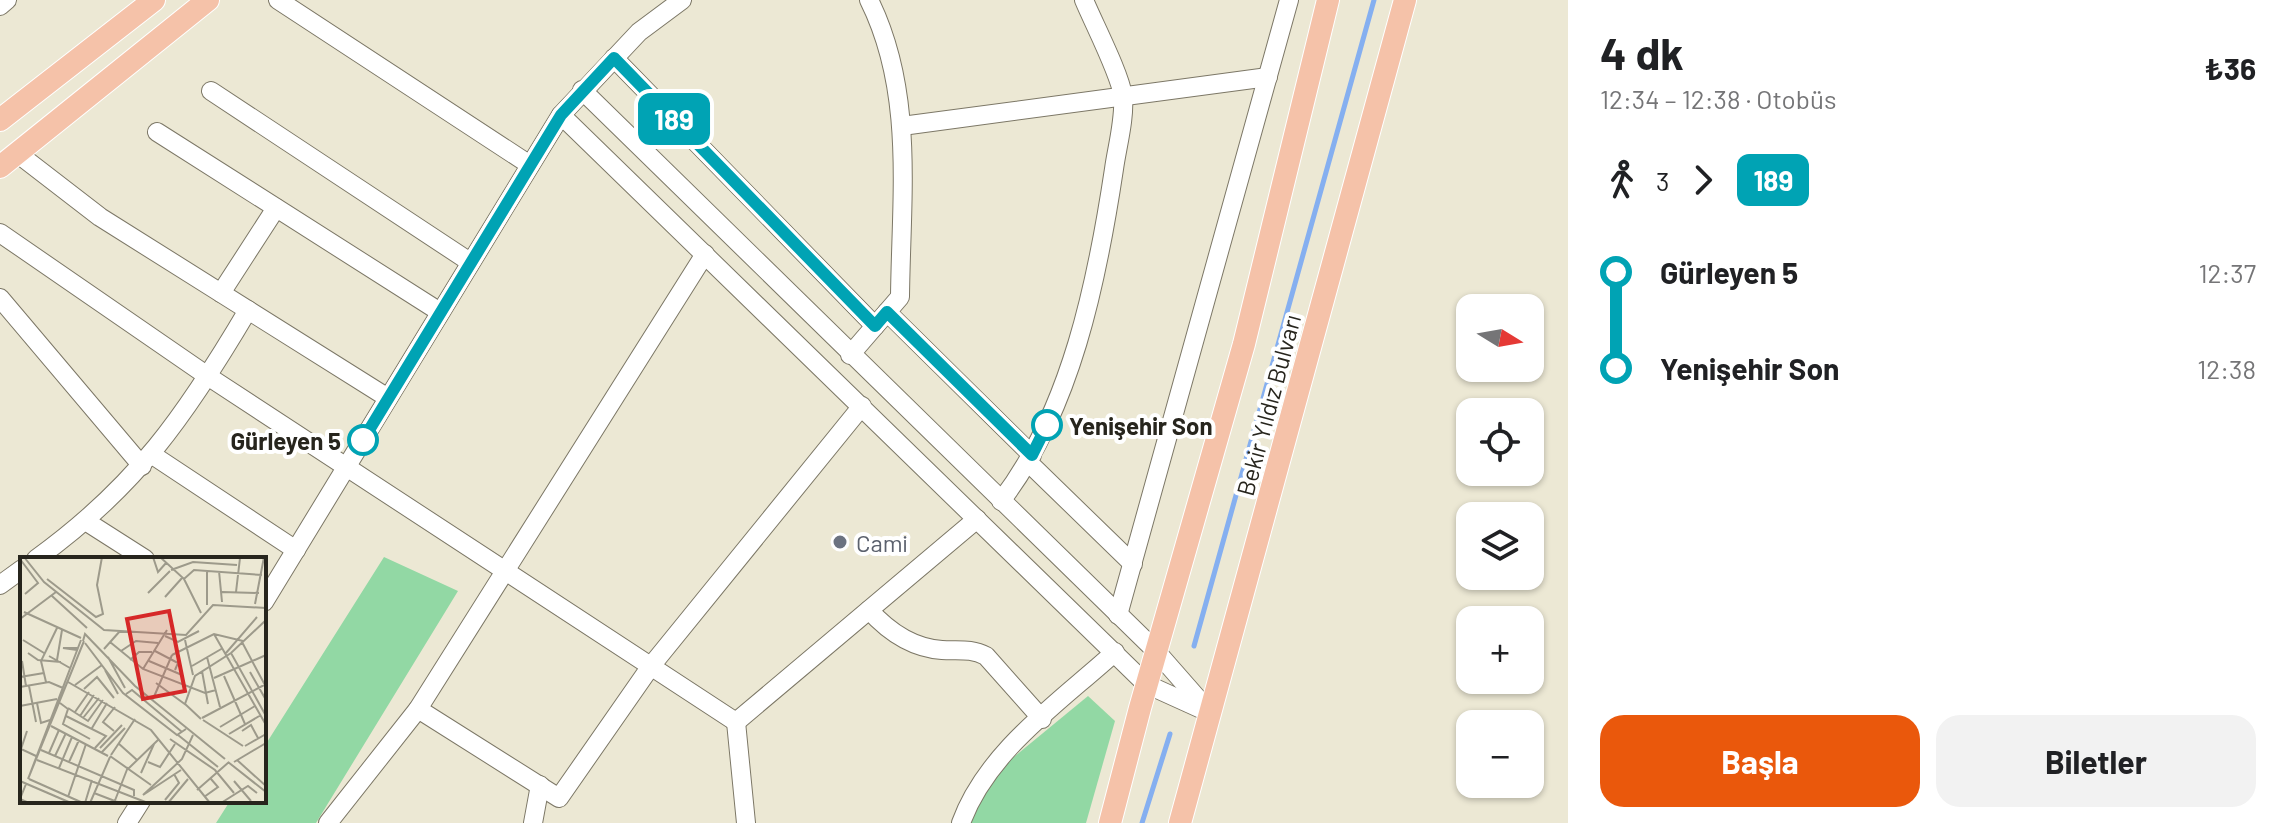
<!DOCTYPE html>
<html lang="tr">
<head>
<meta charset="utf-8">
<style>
	:root { --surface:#fff; --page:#f2f2f2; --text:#202124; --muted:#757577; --accent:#ea580c }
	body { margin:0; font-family:Barlow,sans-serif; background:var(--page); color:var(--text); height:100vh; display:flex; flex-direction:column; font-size:30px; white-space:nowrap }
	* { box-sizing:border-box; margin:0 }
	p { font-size:26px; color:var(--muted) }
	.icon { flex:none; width:44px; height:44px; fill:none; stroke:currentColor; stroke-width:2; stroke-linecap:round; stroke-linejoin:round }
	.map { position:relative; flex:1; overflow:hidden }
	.details { display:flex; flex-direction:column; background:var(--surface); width:720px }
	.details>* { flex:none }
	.badge { padding:0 16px; border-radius:12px; font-size:28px; line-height:52px }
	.needle { width:52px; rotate:101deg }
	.controls { position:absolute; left:1456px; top:294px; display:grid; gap:16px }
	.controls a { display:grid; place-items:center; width:88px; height:88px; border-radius:16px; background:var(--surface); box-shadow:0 2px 6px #0004; font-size:40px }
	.map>.badge { position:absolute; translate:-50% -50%; box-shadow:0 0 0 4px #fff }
	.legs { display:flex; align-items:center; gap:12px; height:88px; padding:0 32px; font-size:26px }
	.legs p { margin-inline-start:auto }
	.head { display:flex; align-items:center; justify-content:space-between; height:136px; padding:0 32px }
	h1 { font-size:44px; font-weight:700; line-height:60px }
	.cta { display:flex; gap:16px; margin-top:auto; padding:16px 32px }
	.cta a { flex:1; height:92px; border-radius:24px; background:var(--accent); color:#fff; font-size:32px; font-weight:700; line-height:92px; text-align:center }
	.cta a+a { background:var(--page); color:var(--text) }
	ul { padding:0 32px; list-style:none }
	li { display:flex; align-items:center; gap:28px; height:96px; font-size:30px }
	li i { display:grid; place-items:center; width:12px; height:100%; margin:0 10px; background:currentColor }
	li i::after { content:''; width:20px; height:20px; margin:-10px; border:6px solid; border-radius:50%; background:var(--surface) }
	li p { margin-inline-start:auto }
	li:first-child i { background:linear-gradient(#0000 50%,currentColor 0) }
	li:last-child i { background:linear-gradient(currentColor 50%,#0000 0) }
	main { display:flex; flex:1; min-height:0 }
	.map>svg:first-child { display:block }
	.green { fill:#92d8a4 }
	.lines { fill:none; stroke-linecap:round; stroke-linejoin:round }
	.stream { stroke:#85aff0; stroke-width:5 }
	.minor-casing { stroke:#7c7766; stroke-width:20 }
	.major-casing { stroke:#fff; stroke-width:24 }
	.minor { stroke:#fff; stroke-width:18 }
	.major { stroke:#f5c2a9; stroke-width:22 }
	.line-1-casing { stroke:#fff; stroke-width:18 }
	.line-1 { stroke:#00a3b4; stroke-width:12 }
	.stop-1-dot { fill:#fff; stroke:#00a3b4; stroke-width:4 }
	.worship-dot { fill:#6b7280; stroke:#fff; stroke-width:3 }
	.labels { text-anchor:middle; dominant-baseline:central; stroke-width:8; stroke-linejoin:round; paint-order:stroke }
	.street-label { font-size:24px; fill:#27251d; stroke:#fff }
	.stop-label { font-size:24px; font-weight:bold; fill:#27251d; stroke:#fff; text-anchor:start }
	.worship-label { font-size:24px; fill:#5b616d; stroke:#fff; text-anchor:start }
	.inset-road { fill:none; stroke:#9d9a8b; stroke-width:2 }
	.view { fill:#d62828; fill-opacity:0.15; stroke:#d62828; stroke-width:4 }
	.inset-edge { fill:none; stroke:#27251d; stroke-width:4 }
</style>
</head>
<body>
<main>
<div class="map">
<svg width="1568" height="823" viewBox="0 0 1568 823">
	<rect width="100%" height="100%" fill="#ece8d4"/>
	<g class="green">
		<polygon points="384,557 458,591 316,823 216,823 230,801 264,801 264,747"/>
		<polygon points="1088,696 1115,721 1086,823 967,823 998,770"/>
	</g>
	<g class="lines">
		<g class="stream">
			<polyline points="1194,646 1374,0"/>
			<polyline points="1142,823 1170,734"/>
		</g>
		<g class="minor-casing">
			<g id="minor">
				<polyline points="278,0 530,165"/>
				<polyline points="0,6 7,0"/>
				<polyline points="614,58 875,326"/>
				<polyline points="582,90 1156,651 1206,708"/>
				<polyline points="211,91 470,262"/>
				<polyline points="561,115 1146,684 1210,713"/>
				<polyline points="902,126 1268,77"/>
				<polyline points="157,132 440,312"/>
				<polyline points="17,153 100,217 388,398"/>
				<polyline points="0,233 209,377 736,722"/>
				<polyline points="221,293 276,208"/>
				<polyline points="0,298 142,466"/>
				<polyline points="887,312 1032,455"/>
				<path d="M850 355 900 297C901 197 915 92 869 0"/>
				<polyline points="151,454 296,550"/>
				<polyline points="1028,462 1133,564"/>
				<path d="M1001 501C1071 410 1097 282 1114 169 1117 147 1125 119 1123 96 1120 74 1094 24 1084 0"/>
				<polyline points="87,522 145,559"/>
				<path d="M36 559C136 487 186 415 248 310"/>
				<polyline points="0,585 22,569"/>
				<polyline points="264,602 561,115 639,32 682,0"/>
				<path d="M869 610C888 631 912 648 942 650 958 651 971 648 986 656L1042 719"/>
				<polyline points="1118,615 1289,0"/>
				<polyline points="418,709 559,798 651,666 862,406"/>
				<polyline points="736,722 977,519"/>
				<polyline points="736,722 746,823"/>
				<polyline points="127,823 141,801"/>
				<polyline points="328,823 418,709 705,254"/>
				<polyline points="533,823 540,785"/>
				<path d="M961 823C987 751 1060 702 1115 652"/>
			</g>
		</g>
		<g class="major-casing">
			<g id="major">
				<polyline points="0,120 154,0"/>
				<polyline points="0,167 208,0"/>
				<polyline points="1110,823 1140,708 1244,344 1328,0"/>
				<polyline points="1180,823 1405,0"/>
			</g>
		</g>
		<use href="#minor" class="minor"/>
		<use href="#major" class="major"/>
	</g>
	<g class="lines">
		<g class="line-1-casing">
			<polyline id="line-1" points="363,440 561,115 614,58 875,326 887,312 1032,455 1047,425"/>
		</g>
		<use href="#line-1" class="line-1"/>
	</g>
	<g class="stop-1-dot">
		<circle cx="1047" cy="425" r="14"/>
		<circle cx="363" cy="440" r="14"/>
	</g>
	<circle class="worship-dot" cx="840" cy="542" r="8"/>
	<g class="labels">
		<g class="street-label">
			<text transform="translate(1268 405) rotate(-75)">Bekir Yıldız Bulvarı</text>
		</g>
		<g class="stop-label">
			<text x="1069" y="425">Yenişehir Son</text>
			<text x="341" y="440" text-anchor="end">Gürleyen 5</text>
		</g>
		<g class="worship-label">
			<text x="856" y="542">Cami</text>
		</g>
	</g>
	<g transform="translate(20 557)">
		<rect width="246" height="246" fill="#ece8d4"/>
		<path class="inset-road" d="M4 0 24 25 84 73 166 78 193 48 246 51M133 0 138 15 146 6M140 0 164 22 174 13 242 18M0 2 18 26 5 37M151 13 173 5 217 8M199 14 202 45M27 22 76 60 83 57 77 28 82 0M164 22 181 56M202 35 239 36M216 35 220 1M128 36 150 14M32 39 67 71M145 40 162 21M235 47 244 0M187 48V15M4 55 61 81M0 62 36 35M194 77 246 168M145 79 158 85 179 74M3 83 24 96M61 83 8 222 64 84M165 83 173 118M63 84 65 77 115 129 205 202M90 85 123 112 185 136 196 133M222 85 246 130M65 86 103 136 157 178 166 172M84 92 100 74M57 93 43 91H58M101 94 116 84 138 86M135 94 158 106 155 113M8 96 18 103 41 105M206 96 237 60M211 96 246 159M152 98 194 77 223 84M29 99 50 111M88 100 105 131M187 100 200 150M37 103 42 73M110 103 119 95H132M2 104 6 129M129 104 162 118M172 109 203 91M123 112 147 73M85 113 98 137M182 114 188 147M230 115 246 143M204 119 225 167M0 120 24 116M194 121 246 98M26 125 21 104 37 71M48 125 131 173 190 246M136 126 166 148M55 128 82 108M9 129 16 165M0 130 29 125 43 131M64 132 77 120 94 141M106 137 112 133 162 175M133 142 152 98M17 146 21 166 30 163M40 146 48 152 43 167 70 182M0 149 37 142M48 151 68 164 83 143M55 155 69 135M46 159 86 179 75 191M60 159 74 138M63 161 79 141M182 161 246 127M181 162 165 147 175 119 211 96 246 63M183 163 223 189M31 169 88 199M200 170 235 149M72 171 87 146M7 174 1 192 16 199M94 174 83 165 95 150M222 174 231 168 238 181M209 177 241 158M158 178 198 210M150 182 195 213 214 236M98 186 117 203M225 189 246 177M80 191 102 168M21 193 114 233V239M82 195 105 171M29 196 39 173M91 198 115 162M35 199 46 176M90 199 131 228M17 203 128 246M217 203 246 229M49 205 59 183M128 205 140 210 155 187M208 205 246 235M214 205 246 186M39 211 52 180M109 211 139 182M161 213 123 238 162 202 173 178M121 216 134 187M9 222 63 246M0 224 51 246M214 224 231 244M6 227 0 242 9 246M177 233 209 205M74 236 100 246M48 240 66 187M184 240 198 230 191 222M145 243 159 226 154 217M65 246 72 223M70 246 90 200M94 246 108 210M148 246 168 222M201 246 228 229 237 236"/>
		<path class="view" d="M149 54 165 134 123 142 107 62Z"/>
		<rect width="246" height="246" class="inset-edge"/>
	</g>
</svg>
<div class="controls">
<a><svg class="needle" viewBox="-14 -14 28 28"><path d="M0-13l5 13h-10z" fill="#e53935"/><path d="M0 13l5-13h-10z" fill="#757577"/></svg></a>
<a><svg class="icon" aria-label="locate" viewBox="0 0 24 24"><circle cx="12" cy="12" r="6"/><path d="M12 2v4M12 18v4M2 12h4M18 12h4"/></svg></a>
<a><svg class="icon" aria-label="layers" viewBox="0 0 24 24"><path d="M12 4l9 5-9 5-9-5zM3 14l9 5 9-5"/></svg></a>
<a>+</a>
<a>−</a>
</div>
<b class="badge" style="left:674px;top:119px;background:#00a3b4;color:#fff">189</b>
</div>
<section class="details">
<div class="head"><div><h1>4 dk</h1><p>12:34 – 12:38 · Otobüs</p></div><b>₺36</b></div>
<div class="legs"><svg class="icon" aria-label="walk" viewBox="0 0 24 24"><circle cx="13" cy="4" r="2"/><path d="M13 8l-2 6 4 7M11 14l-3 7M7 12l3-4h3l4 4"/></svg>3<svg class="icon" aria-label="forward" viewBox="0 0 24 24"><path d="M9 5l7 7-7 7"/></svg><b class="badge" style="background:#00a3b4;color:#fff">189</b></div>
<ul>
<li><i style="color:#00a3b4"></i><b>Gürleyen 5</b><p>12:37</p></li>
<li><i style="color:#00a3b4"></i><b>Yenişehir Son</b><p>12:38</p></li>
</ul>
<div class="cta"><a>Başla</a><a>Biletler</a></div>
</section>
</main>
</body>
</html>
